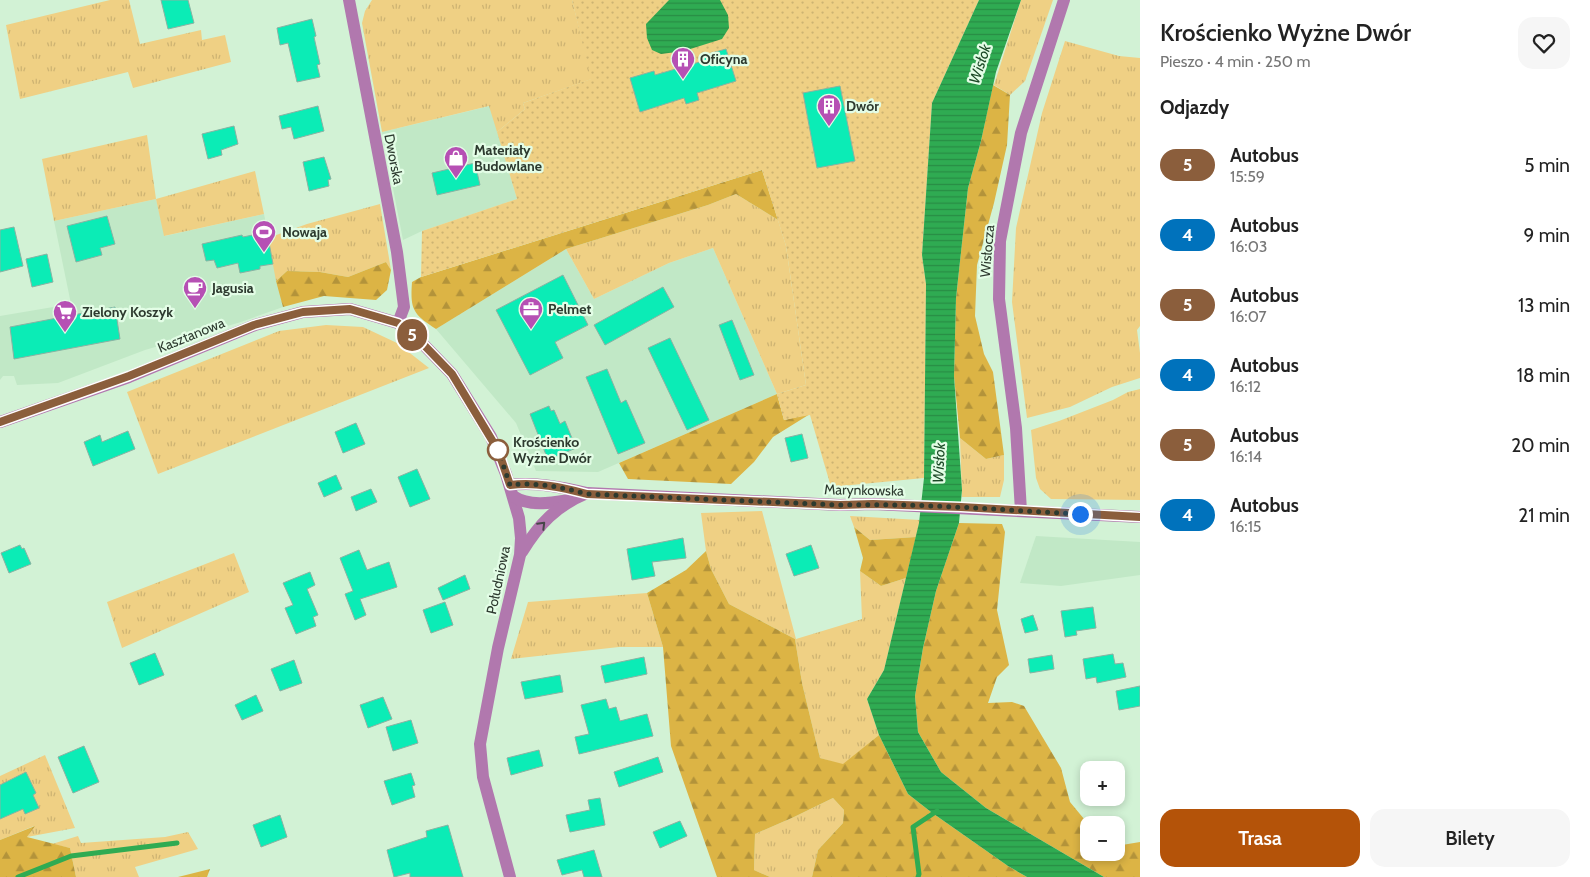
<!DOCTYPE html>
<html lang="pl">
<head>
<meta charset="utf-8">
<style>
	:root { --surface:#fff; --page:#f6f6f6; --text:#222; --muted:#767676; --accent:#b45309 }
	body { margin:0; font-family:Cabin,sans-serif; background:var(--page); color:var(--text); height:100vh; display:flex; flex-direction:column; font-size:19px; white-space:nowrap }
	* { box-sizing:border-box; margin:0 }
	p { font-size:16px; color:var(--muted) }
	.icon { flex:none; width:28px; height:28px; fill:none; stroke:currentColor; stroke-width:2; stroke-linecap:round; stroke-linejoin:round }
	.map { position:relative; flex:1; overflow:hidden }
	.side { display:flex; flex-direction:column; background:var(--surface); width:450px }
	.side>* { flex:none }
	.badge { padding:0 10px; border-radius:16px; font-size:18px; line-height:32px }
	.tools { position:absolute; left:1080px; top:761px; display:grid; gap:10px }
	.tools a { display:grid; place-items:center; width:45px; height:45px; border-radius:10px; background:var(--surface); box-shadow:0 2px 8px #0003; font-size:25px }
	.you { position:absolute; width:25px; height:25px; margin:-12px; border:4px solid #fff; border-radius:50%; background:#1a73e8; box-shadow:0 0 0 8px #1a73e833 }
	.map>.badge { position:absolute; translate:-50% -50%; box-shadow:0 0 0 2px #fff }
	h2 { padding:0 20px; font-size:19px; line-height:45px }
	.round { display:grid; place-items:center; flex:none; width:52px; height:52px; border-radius:15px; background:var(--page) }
	.head { display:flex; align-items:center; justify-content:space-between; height:85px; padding:0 20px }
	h1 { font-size:24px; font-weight:600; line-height:38px }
	.button { display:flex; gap:10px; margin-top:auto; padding:10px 20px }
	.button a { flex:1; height:58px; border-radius:15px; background:var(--accent); color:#fff; font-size:20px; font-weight:600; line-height:58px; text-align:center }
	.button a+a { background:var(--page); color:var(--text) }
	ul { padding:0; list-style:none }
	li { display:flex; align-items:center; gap:15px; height:70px; padding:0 20px }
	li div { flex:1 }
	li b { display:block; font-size:19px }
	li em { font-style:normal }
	li .badge { min-width:55px; font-weight:700; text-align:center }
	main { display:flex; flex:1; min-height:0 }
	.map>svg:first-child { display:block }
	.built { fill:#c1e8c6 }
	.grass { fill:url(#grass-tufts) }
	.forest { fill:url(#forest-firs) }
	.park { fill:url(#park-dots) }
	.water { fill:url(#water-rules) }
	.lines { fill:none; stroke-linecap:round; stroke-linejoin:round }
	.stream { stroke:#2fab52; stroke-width:5 }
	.building { fill:#0becb6; stroke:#89b2a2 }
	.minor { stroke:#b178ae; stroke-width:12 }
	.oneway { stroke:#474648 }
	.line-casing { stroke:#fff; stroke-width:11 }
	.line { stroke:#8b5e3c; stroke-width:8 }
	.walk { stroke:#2d3a2f; stroke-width:5; stroke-dasharray:0 9 }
	.stop-dot { fill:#fff; stroke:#8b5e3c; stroke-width:2.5 }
	.labels { text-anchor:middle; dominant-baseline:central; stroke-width:4.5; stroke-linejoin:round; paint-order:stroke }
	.poi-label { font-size:14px; font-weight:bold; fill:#2d3a2f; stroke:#e3fde6; text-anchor:start }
	.street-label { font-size:14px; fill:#2d3a2f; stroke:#e3fde6 }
	.stop-label { font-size:14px; font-weight:bold; fill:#2d3a2f; stroke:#e3fde6; text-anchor:start }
	.water-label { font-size:15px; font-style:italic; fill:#1a4825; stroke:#e3fde6 }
</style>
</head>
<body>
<main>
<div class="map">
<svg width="1140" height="877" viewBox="0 0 1140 877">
	<defs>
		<pattern id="grass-tufts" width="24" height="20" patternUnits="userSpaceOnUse" patternTransform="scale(1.25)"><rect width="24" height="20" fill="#efd084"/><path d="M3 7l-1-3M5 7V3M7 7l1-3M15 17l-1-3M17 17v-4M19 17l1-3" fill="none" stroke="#cdb372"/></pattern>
		<pattern id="forest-firs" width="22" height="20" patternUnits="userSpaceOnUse" patternTransform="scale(1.25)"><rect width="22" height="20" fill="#dcb445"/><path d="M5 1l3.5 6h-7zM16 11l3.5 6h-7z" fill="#b3933a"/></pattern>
		<pattern id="park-dots" width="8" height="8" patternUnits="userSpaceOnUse" patternTransform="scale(1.25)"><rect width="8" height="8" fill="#efd084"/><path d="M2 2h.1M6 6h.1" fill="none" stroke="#cdb372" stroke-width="1.8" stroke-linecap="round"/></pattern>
		<pattern id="water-rules" width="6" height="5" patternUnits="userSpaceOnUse" patternTransform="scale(1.25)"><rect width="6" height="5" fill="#2fab52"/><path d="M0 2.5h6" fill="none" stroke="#288c44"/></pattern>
	</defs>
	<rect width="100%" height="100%" fill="#d2f2d5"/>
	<g class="built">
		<polygon points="490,106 517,199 422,231 403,240 382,132"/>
		<polygon points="156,199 165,236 264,214 283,307 241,322 145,350 58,383 17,385 14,376 3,376 0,380 0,316 71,304 54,221"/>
		<polygon points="713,248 777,394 598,472 536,471 516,423 436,329 566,249 594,299 669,263"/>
		<polygon points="1036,536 1140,542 1140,575 1061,586 1020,583"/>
	</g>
	<g class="grass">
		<polygon points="110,0 129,0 140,44 201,30 202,40 225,35 231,62 133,88 128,72 20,99 6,25"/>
		<polygon points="372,0 572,0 592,79 523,103 525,109 497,132 489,106 382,132 362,23 365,11"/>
		<polygon points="1021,0 1053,0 1025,81 1010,95 994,85"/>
		<polygon points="1065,41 1119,56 1140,58 1140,326 1137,330 1140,353 1140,378 1112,387 1070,407 1027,418 1012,302 1016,228 1042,113"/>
		<polygon points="147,135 156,199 255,171 264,214 164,236 156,199 54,221 42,159"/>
		<polygon points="736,194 778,220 786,246 806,385 777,394 713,248 669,263 594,299 566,249 708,205"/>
		<polygon points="380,204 391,270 386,262 348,277 320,272 287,271 276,281 268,238 307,224"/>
		<polygon points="326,325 363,327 397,343 429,368 158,474 127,392 279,331"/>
		<polygon points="1140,389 1140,500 1051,499 1040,489 1036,478 1031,430 1059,421 1113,400 1128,392"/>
		<polygon points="960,438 986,459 1004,455 1004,480 1000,497 962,497"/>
		<polygon points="762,511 796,639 862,619 860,571 881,586 906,578 884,670 867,699 879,735 843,765 820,758 802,683 795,639 729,604 711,569 706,551 701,513"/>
		<polygon points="850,516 920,520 916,537 870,540 854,527"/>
		<polygon points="234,553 249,592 122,648 107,602"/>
		<polygon points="647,593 663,647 619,647 511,659 528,602"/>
		<polygon points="45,755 75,828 27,837 34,826 0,840 0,776"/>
		<polygon points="833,798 844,810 843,823 818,850 812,877 770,877 754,870 755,834 794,817"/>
		<polygon points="188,832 198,849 135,867 139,877 76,877 70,848 52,844 78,836 81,843 165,837"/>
	</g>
	<g class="forest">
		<polygon points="993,85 1010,95 1007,145 994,203 977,265 975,316 984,354 993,372 1004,455 986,459 960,438 954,376 956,298 968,188 981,141"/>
		<path d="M762 170 778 220 736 194 708 205 566 249 436 329C413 314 410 310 412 282L421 277Z"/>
		<polygon points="386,262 391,270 387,290 376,300 324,296 283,307 276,281 287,271 320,272 348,277"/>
		<polygon points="777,394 784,420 810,414 773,437 754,462 731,484 628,479 619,463"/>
		<polygon points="959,523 1002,524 1005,532 997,610 1009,665 997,677 988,703 1012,702 1024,706 1061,768 1070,802 1089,825 1089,852 1116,852 1116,846 1140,842 1140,877 1104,877 986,808 941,772 918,732 915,696 923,648 936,591"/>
		<polygon points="854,527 870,540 916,537 906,578 881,586 860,571 863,558"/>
		<polygon points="706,551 711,569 729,604 795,639 802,683 820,758 843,764 879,735 908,794 931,812 1008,866 1027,877 812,877 818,850 843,823 844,810 833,798 794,817 755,834 754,870 770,877 717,877 671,746 663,647 647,593 686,570"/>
		<polygon points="35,826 27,837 70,848 76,877 0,877 0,840"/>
		<polygon points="210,869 207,877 178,877"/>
	</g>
	<polygon class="park" points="572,0 979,0 932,103 922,255 926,284 924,478 831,487 810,415 784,420 777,394 806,385 786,246 762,170 421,277 422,231 517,199 497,132 525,109 523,103 591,79"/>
	<g class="water">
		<polygon points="669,0 720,0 728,15 729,28 722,39 684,51 661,54 652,50 647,38 646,24"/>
		<polygon points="979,0 1021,0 996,72 981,141 968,188 956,298 954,376 962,490 959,523 936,591 923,648 915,696 918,732 941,772 986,808 1104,877 1027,877 1008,866 931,812 908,794 879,735 867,699 884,670 919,523 924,478 926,284 922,255 932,103"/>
	</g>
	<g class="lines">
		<g class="stream">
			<polyline points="18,877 71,856 177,843"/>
			<polyline points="918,877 919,874 913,827 937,811"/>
		</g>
	</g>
	<g class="building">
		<polygon points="161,0 188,0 194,23 168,29"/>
		<polygon points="312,19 316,36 314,37 320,64 317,65 320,77 297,82 288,43 280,45 277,28"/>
		<polygon points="726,49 736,81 697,93 699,100 686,104 684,98 640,112 630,78 654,71 655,75 703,61 701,56"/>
		<polygon points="840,86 855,161 817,168 803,93"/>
		<polygon points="318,106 324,131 294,139 291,127 282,129 279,116"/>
		<polygon points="234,126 238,144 221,150 222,155 208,159 202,134"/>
		<polygon points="324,157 331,179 328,180 329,186 309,191 303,162"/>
		<polygon points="475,163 480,185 437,195 432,173"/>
		<polygon points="107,216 115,244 100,248 102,255 76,262 67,226"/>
		<polygon points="14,227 23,266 0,272 0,230"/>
		<polygon points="267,232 273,264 260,266 260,269 240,273 238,263 217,268 214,260 206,261 202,244 242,235 243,237"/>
		<polygon points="47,254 53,282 32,287 26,259"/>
		<polygon points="563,275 588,325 555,342 563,358 530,375 496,310"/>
		<polygon points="663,287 674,307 605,345 594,325"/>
		<polygon points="115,307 120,339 14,359 10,327"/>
		<polygon points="732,320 754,375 740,380 719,325"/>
		<polygon points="670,338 709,420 687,430 648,348"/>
		<polygon points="607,369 621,403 626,400 645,443 618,454 586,377"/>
		<polygon points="549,406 551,411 554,410 560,424 565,421 576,448 548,460 530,414"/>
		<polygon points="356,423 365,444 343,453 335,432"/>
		<polygon points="128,431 135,449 93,466 84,442 100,435 102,442"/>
		<polygon points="802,434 808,458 791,462 785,438"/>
		<polygon points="417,469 430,499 410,507 398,477"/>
		<polygon points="336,475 342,489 324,497 318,483"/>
		<polygon points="371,489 377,502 356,511 351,497"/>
		<polygon points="683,538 686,558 652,562 655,576 632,580 627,549"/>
		<polygon points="20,545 22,549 24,548 31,564 9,573 1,553"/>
		<polygon points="811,545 819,568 794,576 786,554"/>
		<polygon points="359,550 367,570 389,562 397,587 360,599 366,615 355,620 345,594 353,591 340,558"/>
		<polygon points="310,572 315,585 307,589 318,615 313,617 316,626 296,634 285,608 293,605 283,583"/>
		<polygon points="465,575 470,589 443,600 438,588"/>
		<polygon points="445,602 453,625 431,633 423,610"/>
		<polygon points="1093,607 1096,628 1076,631 1077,635 1065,637 1061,611"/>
		<polygon points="1033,615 1038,630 1025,633 1021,619"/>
		<polygon points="155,653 164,675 139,685 130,663"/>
		<polygon points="1113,654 1115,664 1123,663 1126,677 1097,683 1096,677 1086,679 1083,659"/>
		<polygon points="1052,655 1054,669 1030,673 1028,659"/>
		<polygon points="644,657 647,674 605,683 601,666"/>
		<polygon points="294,660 302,683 280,691 271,669"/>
		<polygon points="560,675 563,692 525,699 521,682"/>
		<polygon points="1140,686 1140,706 1119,710 1116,691"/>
		<polygon points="256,695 263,711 242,720 235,705"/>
		<polygon points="383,697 392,719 368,728 360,705"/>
		<polygon points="606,699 609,709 616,707 620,721 647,714 653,736 579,754 575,737 589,734 581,705"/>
		<polygon points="411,720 418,743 393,751 386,727"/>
		<polygon points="84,746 99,782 73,793 58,757"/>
		<polygon points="539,750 543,766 511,775 507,758"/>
		<polygon points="658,757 663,772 619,787 614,772"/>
		<polygon points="26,772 36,793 33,795 39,808 25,814 23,809 0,819 0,785"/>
		<polygon points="411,773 415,785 412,786 415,797 392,805 384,781"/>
		<polygon points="600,798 605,825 570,832 566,815 590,810 588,800"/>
		<polygon points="280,815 287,837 261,847 253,825"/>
		<polygon points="680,821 687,836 660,848 653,832"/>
		<polygon points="448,825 463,877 410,877 410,873 394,877 387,850 427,837 426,831"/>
		<polygon points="594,850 602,877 584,877 582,870 562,875 557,860"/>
	</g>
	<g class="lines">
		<g class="minor">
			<polyline points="349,0 397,252 404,307 398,323"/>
			<polyline points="0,422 129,377 255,325 303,312 350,309 398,323 423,344 452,374 491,437 506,474 519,518 521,538 520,555 498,648 480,744 483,777 510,877"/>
			<path d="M510 485C536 482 561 487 587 493L840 505 873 504 1140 517"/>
			<path d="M513 496C529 507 551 503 569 500"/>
			<polyline points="1021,511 1016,428 999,299 1000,241 1021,133 1064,0"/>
			<path d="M522 552C539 524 556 506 587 493"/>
		</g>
	</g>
	<defs><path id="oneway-chevron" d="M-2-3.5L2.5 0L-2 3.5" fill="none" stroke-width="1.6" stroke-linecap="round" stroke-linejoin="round" transform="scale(1.25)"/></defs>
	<use class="oneway" href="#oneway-chevron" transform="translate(542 525) rotate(-45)"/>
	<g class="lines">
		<g class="line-casing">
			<path id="line" d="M0 422 129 376 254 325 303 312 350 309 398 323 423 344 452 374 498 450 510 485C536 482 561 487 587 494L840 505 873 504 961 507 1140 517"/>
		</g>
		<use href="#line" class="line"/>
		<path class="walk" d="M498 450 510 485C536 482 561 487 587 494L840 505C920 503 1000 510 1080 514"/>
	</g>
	<defs>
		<g id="building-pin" transform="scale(1.25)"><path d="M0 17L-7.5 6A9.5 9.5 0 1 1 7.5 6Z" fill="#b650b4" stroke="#e3fde6"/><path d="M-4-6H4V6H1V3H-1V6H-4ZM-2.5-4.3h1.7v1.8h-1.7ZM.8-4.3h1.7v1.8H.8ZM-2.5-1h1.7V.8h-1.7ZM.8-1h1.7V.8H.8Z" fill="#fff"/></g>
		<g id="shop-pin" transform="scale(1.25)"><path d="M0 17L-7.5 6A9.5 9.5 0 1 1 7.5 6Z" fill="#b650b4" stroke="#e3fde6"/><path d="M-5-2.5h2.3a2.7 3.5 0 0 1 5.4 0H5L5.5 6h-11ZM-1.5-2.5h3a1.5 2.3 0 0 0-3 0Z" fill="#fff"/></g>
		<g id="stadium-pin" transform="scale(1.25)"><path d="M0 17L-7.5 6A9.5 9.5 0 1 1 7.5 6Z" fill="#b650b4" stroke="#e3fde6"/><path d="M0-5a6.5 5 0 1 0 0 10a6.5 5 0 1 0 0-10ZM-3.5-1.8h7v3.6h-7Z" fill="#fff"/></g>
		<g id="cafe-pin" transform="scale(1.25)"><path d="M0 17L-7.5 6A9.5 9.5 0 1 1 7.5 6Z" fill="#b650b4" stroke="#e3fde6"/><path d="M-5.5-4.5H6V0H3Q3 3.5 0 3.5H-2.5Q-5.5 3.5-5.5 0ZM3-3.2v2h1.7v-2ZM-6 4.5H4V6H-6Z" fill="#fff"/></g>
		<g id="office-pin" transform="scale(1.25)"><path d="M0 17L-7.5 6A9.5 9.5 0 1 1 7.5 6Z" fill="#b650b4" stroke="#e3fde6"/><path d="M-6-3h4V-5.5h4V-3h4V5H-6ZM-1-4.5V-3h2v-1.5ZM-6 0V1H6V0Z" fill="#fff"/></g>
		<g id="supermarket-pin" transform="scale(1.25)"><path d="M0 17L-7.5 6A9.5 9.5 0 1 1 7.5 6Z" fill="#b650b4" stroke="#e3fde6"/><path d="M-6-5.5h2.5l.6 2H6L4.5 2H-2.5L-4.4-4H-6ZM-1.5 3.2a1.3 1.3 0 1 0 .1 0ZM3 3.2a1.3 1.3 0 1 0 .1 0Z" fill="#fff"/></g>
	</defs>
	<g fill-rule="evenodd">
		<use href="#building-pin" x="683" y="59"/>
		<use href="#building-pin" x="829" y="106"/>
		<use href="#shop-pin" x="456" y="158"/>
		<use href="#stadium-pin" x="264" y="232"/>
		<use href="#cafe-pin" x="195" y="288"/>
		<use href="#office-pin" x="531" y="309"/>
		<use href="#supermarket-pin" x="65" y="312"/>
	</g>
	<circle class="stop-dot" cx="498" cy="450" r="10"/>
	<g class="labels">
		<g class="poi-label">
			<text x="700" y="59">Oficyna</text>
			<text x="846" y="106">Dwór</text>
			<text x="474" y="150">Materiały<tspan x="474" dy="16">Budowlane</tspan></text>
			<text x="282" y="232">Nowaja</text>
			<text x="212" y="288">Jagusia</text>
			<text x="548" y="309">Pelmet</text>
			<text x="82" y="312">Zielony Koszyk</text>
		</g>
		<g class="street-label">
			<text transform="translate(394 159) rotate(79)">Dworska</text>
			<text transform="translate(987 251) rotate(-85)">Wisłocza</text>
			<text transform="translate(191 335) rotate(-22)">Kasztanowa</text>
			<text transform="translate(864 490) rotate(1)">Marynkowska</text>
			<text transform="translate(498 580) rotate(-78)">Południowa</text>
		</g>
		<g class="stop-label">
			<text x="513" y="442">Krościenko<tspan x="513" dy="16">Wyżne Dwór</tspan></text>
		</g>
		<g class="water-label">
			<text transform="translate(980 64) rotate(-72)">Wisłok</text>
			<text transform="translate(939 463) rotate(-87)">Wisłok</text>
		</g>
	</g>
</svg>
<div class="tools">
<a>+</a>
<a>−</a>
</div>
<div class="you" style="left:1080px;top:514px"></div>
<b class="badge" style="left:412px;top:335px;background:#8b5e3c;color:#fff">5</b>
</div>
<section class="side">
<div class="head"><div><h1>Krościenko Wyżne Dwór</h1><p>Pieszo · 4 min · 250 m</p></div><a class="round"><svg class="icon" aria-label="heart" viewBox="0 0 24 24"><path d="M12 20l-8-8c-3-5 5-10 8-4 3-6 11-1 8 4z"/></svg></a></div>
<h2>Odjazdy</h2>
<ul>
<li><span class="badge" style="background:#8b5e3c;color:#fff">5</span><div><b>Autobus</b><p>15:59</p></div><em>5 min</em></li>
<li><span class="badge" style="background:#0072bc;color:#fff">4</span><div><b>Autobus</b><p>16:03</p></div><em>9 min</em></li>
<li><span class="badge" style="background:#8b5e3c;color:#fff">5</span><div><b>Autobus</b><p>16:07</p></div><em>13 min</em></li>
<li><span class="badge" style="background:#0072bc;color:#fff">4</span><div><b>Autobus</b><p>16:12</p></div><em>18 min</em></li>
<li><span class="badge" style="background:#8b5e3c;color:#fff">5</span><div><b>Autobus</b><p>16:14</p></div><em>20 min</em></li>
<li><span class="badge" style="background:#0072bc;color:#fff">4</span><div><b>Autobus</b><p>16:15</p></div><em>21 min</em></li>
</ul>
<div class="button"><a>Trasa</a><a>Bilety</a></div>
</section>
</main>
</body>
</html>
